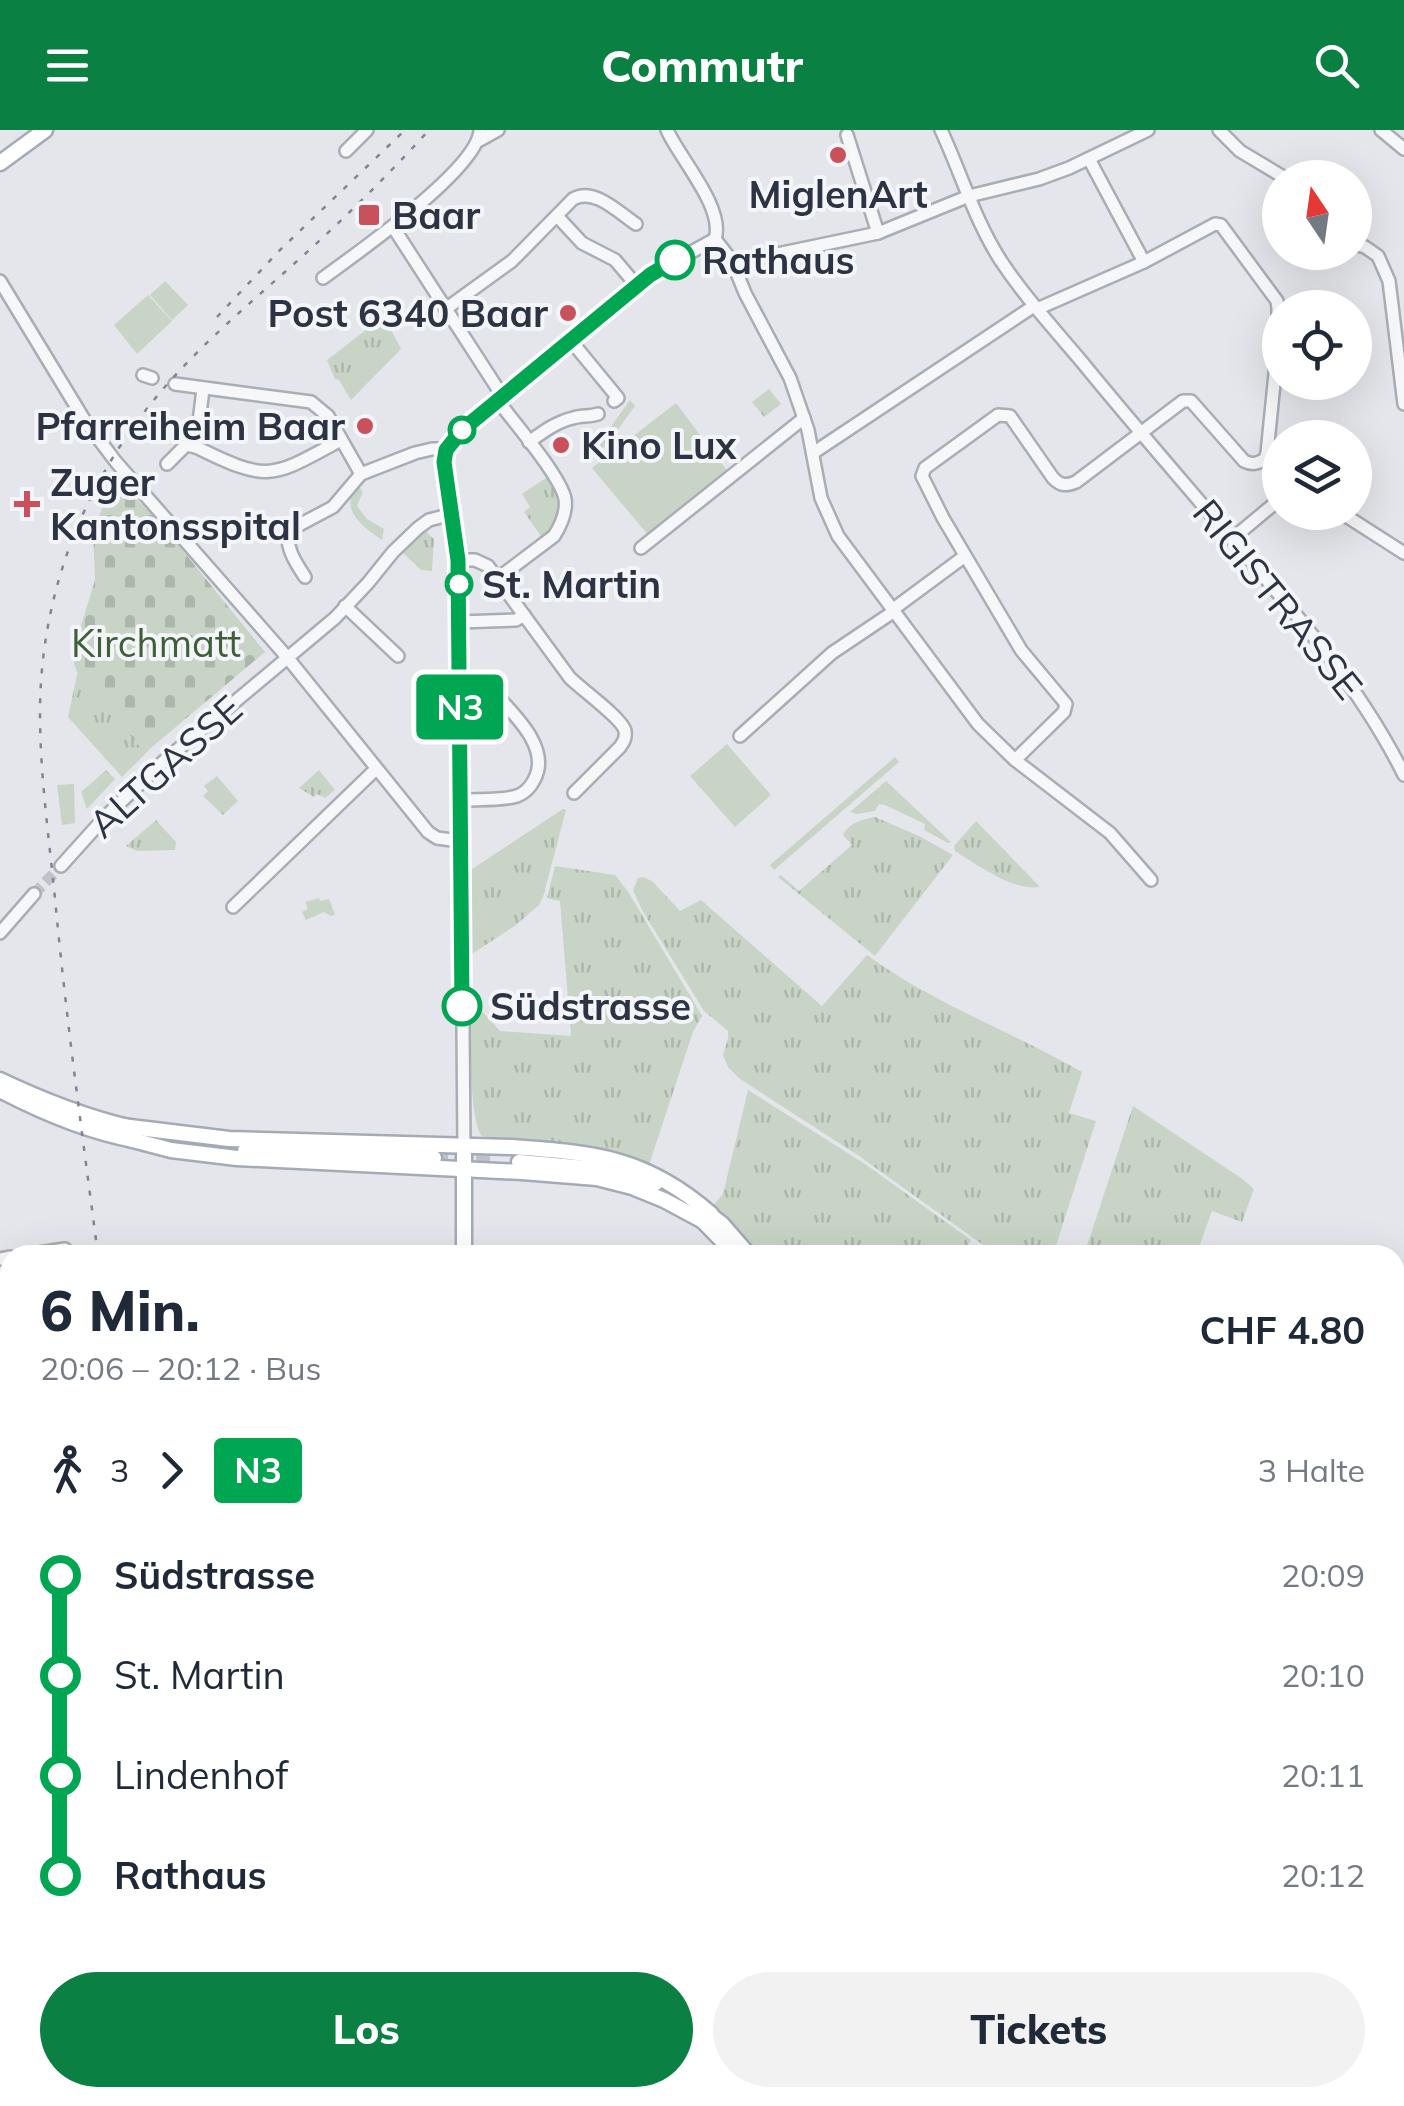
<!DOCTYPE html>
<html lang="de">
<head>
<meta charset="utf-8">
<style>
	:root { --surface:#fff; --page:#f2f2f3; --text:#1f2937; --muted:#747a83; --accent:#0b8043 }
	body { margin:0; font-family:Mulish,sans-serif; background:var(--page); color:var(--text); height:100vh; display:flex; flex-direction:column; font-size:38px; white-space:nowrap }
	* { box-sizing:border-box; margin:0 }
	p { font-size:32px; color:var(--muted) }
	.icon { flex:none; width:55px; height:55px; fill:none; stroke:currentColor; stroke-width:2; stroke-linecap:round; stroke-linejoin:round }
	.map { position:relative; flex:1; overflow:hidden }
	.panel { position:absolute; left:0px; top:1115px; width:1405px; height:862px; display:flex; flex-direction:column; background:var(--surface); border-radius:30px 30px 0 0; box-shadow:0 10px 40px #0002 }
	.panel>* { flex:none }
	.badge { padding:0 20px; border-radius:8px; font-size:35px; line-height:65px }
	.needle { width:65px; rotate:347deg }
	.tools { position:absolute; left:1262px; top:30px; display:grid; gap:20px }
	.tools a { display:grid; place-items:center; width:110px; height:110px; border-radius:50%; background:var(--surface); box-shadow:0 10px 40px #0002; font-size:50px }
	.map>.badge { position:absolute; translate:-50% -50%; box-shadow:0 0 0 5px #fff }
	.legs { display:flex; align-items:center; gap:15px; height:110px; padding:0 40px; font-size:32px }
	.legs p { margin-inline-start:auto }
	.overview { display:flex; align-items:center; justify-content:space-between; height:170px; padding:0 40px }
	h1 { font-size:55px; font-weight:800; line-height:75px }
	.cta { display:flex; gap:20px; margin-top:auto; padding:20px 40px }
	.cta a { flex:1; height:115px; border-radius:60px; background:var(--accent); color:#fff; font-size:40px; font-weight:800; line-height:115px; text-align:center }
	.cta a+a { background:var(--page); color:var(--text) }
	ul { padding:0 40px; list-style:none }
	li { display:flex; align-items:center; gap:35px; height:100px; font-size:38px }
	li i { display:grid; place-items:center; width:15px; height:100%; margin:0 12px; background:currentColor }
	li i::after { content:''; width:25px; height:25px; margin:-12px; border:8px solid; border-radius:50%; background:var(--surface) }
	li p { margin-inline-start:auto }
	li:first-child i { background:linear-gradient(#0000 50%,currentColor 0) }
	li:last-child i { background:linear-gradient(currentColor 50%,#0000 0) }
	header { display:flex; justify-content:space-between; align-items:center; height:130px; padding:0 40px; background:var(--accent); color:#fff; font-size:45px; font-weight:800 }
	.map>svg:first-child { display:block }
	.grass { fill:url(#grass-tufts) }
	.cemetery { fill:url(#cemetery-stones) }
	.garden { fill:#c8d5c6 }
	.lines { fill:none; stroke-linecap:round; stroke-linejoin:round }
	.stream { stroke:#a1b2c9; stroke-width:2.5 }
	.minor-tunnel { stroke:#bfc2c9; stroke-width:11; stroke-dasharray:11 5.5; stroke-linecap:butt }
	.major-tunnel { stroke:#bfc2c9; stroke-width:14; stroke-dasharray:14 7; stroke-linecap:butt }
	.minor-casing { stroke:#a9adb5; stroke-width:16 }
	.major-casing { stroke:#a4aab6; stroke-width:19 }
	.minor { stroke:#f7f7f9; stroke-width:11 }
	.major { stroke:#fff; stroke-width:14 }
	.rail { stroke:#7e8594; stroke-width:2.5; stroke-dasharray:5 10; stroke-linecap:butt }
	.line-1-casing { stroke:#fff; stroke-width:22 }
	.line-1 { stroke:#00a651; stroke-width:15 }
	.poi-dot { fill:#c8515b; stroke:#f4f5f8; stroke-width:4 }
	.stop-1-dot { fill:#fff; stroke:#00a651; stroke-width:5 }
	.labels { text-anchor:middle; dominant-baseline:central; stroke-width:8; stroke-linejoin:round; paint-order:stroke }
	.poi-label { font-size:38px; font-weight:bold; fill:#2c3343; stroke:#f4f5f8; text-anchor:start }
	.stop-label { font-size:38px; font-weight:bold; fill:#2c3343; stroke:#f4f5f8; text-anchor:start }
	.street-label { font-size:38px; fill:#2c3343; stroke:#f4f5f8 }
	.park-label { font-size:38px; fill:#3f5e3a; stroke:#f4f5f8 }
</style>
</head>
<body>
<header><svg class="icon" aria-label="menu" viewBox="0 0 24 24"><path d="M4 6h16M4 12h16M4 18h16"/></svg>Commutr<svg class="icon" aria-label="search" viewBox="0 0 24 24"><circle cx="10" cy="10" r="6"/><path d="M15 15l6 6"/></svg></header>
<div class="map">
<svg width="1404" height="1976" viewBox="0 0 1404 1976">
	<defs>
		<pattern id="grass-tufts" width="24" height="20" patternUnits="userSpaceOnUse" patternTransform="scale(2.5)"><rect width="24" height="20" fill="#c8d5c6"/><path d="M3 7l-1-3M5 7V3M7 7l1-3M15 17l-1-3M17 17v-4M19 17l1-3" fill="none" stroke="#acb7ab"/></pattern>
		<pattern id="cemetery-stones" width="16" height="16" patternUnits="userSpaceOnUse" patternTransform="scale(2.5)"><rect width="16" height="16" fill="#c8d5c6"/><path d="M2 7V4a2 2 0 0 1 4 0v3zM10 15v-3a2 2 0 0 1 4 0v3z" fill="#acb7ab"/></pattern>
	</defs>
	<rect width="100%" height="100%" fill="#e4e6eb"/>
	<g class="grass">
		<polygon points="852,55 857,71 816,83 811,67"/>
		<polygon points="375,193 391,200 401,219 351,270 339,250 335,249 327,230"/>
		<polygon points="769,259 781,274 764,287 752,272"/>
		<polygon points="630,270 635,276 606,316 585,331 581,326 607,302"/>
		<path d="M549 346C565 372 564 387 543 409L524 382 530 377 522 364Z"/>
		<polygon points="423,399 434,409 432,441 421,440 400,420"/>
		<polygon points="79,536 149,620 122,647 68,587"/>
		<polygon points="106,640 115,649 87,679 81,662"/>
		<polygon points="319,640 335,660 325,668 317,664 314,667 299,658"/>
		<polygon points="217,646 238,671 223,685 203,666 208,661 204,656"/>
		<polygon points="886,651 951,712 948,713 924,700 925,694 885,675 879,674 875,681 857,684 850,682"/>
		<polygon points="563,679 566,680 543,767 539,775 516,795 472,824 470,822 469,741"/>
		<path d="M875 687 919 706 953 725 875 826 778 747 781 745 799 761 852 715 843 705C849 693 862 689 875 687Z"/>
		<polygon points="156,690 176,712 175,720 137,721 126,716"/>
		<path d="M976 691 1040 757C1009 760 980 736 955 721L954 716Z"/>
		<path d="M555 736 615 745 629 763 702 886 693 902 649 1035 600 1021 495 1011 481 1005C468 982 471 899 471 869L500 901 571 906 560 771 547 768Z"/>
		<path d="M638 748 643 747 652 751 680 781 701 770 822 876 867 825C934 874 1011 901 1082 942L1069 983 1096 991 1053 1125H997L859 1026 740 949 728 937 723 925 728 908V901L704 881 642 780 633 760Z"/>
		<polygon points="319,768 320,771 329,769 335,785 331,786 324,782 306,790 302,782 308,779 305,772"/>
		<polygon points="748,960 865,1034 971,1110 963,1125 756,1125 734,1097 712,1077 723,1064"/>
		<polygon points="1133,976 1241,1048 1254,1059 1242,1092 1212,1081 1196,1125 1084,1125"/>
		<polygon points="10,1890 10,1968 140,1968 137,1976 0,1976 0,1897 4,1899"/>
	</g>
	<g class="cemetery">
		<polygon points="115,349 159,391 265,522 145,623 77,542 74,533 80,499 95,450 93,400"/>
		<path d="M358 356 363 362 357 376 367 389 384 399 382 410C362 396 338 379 358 356Z"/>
	</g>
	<g class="garden">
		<polygon points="165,151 188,175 172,190 150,165"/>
		<polygon points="148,165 172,191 137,224 114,195"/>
		<polygon points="676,273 728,342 649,406 592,338"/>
		<polygon points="727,614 771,665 735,697 690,646"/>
		<polygon points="895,627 899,632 774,740 770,735"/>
		<polygon points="74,654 75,693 62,695 57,655"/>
	</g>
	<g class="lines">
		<g class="stream">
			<polyline points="1395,1177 1404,1169"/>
			<polyline points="1395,1760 1404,1757"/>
		</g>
		<polyline class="minor-tunnel" points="34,764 61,736"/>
		<polyline class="major-tunnel" points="434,1028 494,1031"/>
		<g class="minor-casing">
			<g id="minor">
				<path d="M667 0C680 29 725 78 715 109"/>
				<path d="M941 0C961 43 975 91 1001 131 1025 167 1054 199 1082 232 1130 291 1180 348 1229 406 1293 480 1360 556 1404 645"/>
				<polyline points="1219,0 1240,21 1285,48"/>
				<polyline points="1381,0 1404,19"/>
				<polyline points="847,5 878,103"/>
				<polyline points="480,10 498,0"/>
				<polyline points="346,21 367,0"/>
				<polyline points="1089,29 1144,132"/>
				<polyline points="557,86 582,113 615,130 637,156"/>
				<polyline points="393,97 503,267"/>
				<polyline points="715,109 732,131 745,163 790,248 808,300 821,368 838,406 978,594 1015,630 1110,703 1151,750"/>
				<polyline points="1355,114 1365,117 1378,126 1389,151 1404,274"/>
				<polyline points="732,131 739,132 878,103 969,66 1039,49 1069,38 1148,0"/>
				<path d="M323 148C357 123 478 39 480 0"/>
				<polyline points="0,151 85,291 116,332 287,527 428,702 437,708 460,711"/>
				<path d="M447 178 512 131 573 69C594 57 618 82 636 94"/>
				<polyline points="572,212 618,268 614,271"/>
				<polyline points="143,245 152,248"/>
				<polyline points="175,254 311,272 328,286 361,344"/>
				<path d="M203 259 196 317C269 353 271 348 341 310"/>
				<path d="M529 312C543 302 556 292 573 288 582 285 589 287 598 284"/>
				<polyline points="813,323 1034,176"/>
				<polyline points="167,334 186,315 196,317"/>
				<polyline points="1340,382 1404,423"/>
				<polyline points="1232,409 1280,369"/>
				<polyline points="641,418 804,288"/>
				<path d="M459 430H475L488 436 570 548C581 559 623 589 625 601 626 608 624 611 620 617L574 663"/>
				<path d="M305 447C296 433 286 419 288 401L333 377 361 344 415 323 432 319H447"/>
				<path d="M497 449 554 406C561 395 567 382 565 369 561 347 514 292 498 271"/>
				<polyline points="345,476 398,526"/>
				<polyline points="892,480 965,426"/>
				<polyline points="460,492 516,490 524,485"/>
				<path d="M460 572 482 556H488C508 579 553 616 534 650 530 658 525 663 517 666 500 671 479 669 461 670"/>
				<polyline points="740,606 832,523 893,482"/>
				<path d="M1015 630 1064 582 1066 574 1021 520 943 388 922 346 925 338 998 285 1010 286 1053 348C1061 356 1066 356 1076 352L1183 271H1191L1244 331C1252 335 1257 334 1265 329L1267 323 1278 214V178L1277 171 1221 95 1215 94 1144 132 1037 179"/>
				<polyline points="61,736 105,687 163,632 335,488 368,453 393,422 418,398 429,390 452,384"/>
				<polyline points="233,777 376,639"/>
				<polyline points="0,803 34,764"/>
				<polyline points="464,1017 459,430 444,332 447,319 462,300 650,145 715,109"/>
				<polyline points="25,1125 65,1119"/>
				<polyline points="0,1129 10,1127"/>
				<polyline points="0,1223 10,1292"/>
				<polyline points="1395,1345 1404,1341"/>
				<polyline points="1395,1553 1398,1549 1404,1555"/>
				<polyline points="1395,1689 1404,1702"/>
				<polyline points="1395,1752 1404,1747"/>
				<polyline points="416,1968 416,1976"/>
				<polyline points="659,1968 659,1976"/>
				<polyline points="861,1968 862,1976"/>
				<polyline points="990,1976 991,1968"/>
				<polyline points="1126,1976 1128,1968"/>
			</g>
		</g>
		<g class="major-casing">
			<g id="major">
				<polyline points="0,33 45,0"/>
				<path d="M0 950C42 970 83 986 128 997"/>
				<path d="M0 960C42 982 87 1001 134 1010"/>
				<path d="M122 996 229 1009 512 1017C595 1023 646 1027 711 1084"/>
				<polyline points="129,1009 171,1020 237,1028 522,1042 597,1048 632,1057 664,1070 705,1092"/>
				<polyline points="464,1017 464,1125"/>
				<polyline points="245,1021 434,1028"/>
				<polyline points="519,1032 597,1039 656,1053"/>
				<polyline points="705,1081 722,1094 749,1125"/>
				<polyline points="700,1088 736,1125"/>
				<polyline points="1395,1211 1404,1205"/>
				<polyline points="468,1968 468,1976"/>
			</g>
		</g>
		<use href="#minor" class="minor"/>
		<use href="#major" class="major"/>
		<g class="rail">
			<polyline points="217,187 280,120 405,0"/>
			<path d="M98 1125C83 1010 67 895 56 779 50 714 40 649 40 583 40 471 79 364 149 276 195 218 252 172 306 123 349 84 390 43 429 0"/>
			<polyline points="208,1968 209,1976"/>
			<polyline points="239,1976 241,1968"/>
		</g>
	</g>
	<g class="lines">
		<g class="line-1-casing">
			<polyline id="line-1" points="462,876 458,430 444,332 446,320 462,300 650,145 675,130"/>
		</g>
		<use href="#line-1" class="line-1"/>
	</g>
	<g class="poi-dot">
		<circle cx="838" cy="25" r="10"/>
		<rect x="357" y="73" width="24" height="24" rx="5"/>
		<circle cx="568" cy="183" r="10"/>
		<circle cx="365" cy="296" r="10"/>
		<circle cx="561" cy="315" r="10"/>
		<path d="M22 359h10v10h10v10h-10v10h-10v-10h-10v-10h10z"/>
	</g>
	<g class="stop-1-dot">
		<circle cx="675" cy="130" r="18"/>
		<circle cx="462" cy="300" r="12"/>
		<circle cx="459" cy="454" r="12"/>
		<circle cx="462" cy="876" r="18"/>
	</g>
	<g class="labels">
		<g class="poi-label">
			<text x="838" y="64" text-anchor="middle">MiglenArt</text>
			<text x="392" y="85">Baar</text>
			<text x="548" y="183" text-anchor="end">Post 6340 Baar</text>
			<text x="345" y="296" text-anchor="end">Pfarreiheim Baar</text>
			<text x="581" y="315">Kino Lux</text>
			<text x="50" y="352">Zuger<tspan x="50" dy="44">Kantonsspital</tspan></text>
		</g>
		<g class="stop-label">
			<text x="702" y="130">Rathaus</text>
			<text x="482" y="454">St. Martin</text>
			<text x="490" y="876">Südstrasse</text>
		</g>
		<g class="street-label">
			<text transform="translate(1278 469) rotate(51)">RIGISTRASSE</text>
			<text transform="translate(165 636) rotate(-42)">ALTGASSE</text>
		</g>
		<g class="park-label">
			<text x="156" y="513">Kirchmatt</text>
		</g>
	</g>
</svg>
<div class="tools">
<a><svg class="needle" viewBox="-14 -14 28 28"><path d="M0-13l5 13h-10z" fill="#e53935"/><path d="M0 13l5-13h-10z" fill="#747a83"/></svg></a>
<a><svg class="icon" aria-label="locate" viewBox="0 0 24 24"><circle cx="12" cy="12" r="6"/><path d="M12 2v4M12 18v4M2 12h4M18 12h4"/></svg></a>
<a><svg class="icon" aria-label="layers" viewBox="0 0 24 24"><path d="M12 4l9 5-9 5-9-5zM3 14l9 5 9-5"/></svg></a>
</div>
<b class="badge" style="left:460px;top:577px;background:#00a651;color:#fff">N3</b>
<section class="panel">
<div class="overview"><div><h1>6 Min.</h1><p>20:06 – 20:12 · Bus</p></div><b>CHF 4.80</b></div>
<div class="legs"><svg class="icon" aria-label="walk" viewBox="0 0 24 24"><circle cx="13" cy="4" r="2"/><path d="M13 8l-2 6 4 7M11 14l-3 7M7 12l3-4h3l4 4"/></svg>3<svg class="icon" aria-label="forward" viewBox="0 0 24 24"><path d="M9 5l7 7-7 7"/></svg><b class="badge" style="background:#00a651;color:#fff">N3</b><p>3 Halte</p></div>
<ul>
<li><i style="color:#00a651"></i><b>Südstrasse</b><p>20:09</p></li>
<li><i style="color:#00a651"></i><span>St. Martin</span><p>20:10</p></li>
<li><i style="color:#00a651"></i><span>Lindenhof</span><p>20:11</p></li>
<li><i style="color:#00a651"></i><b>Rathaus</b><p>20:12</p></li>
</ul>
<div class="cta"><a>Los</a><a>Tickets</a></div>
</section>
</div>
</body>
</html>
